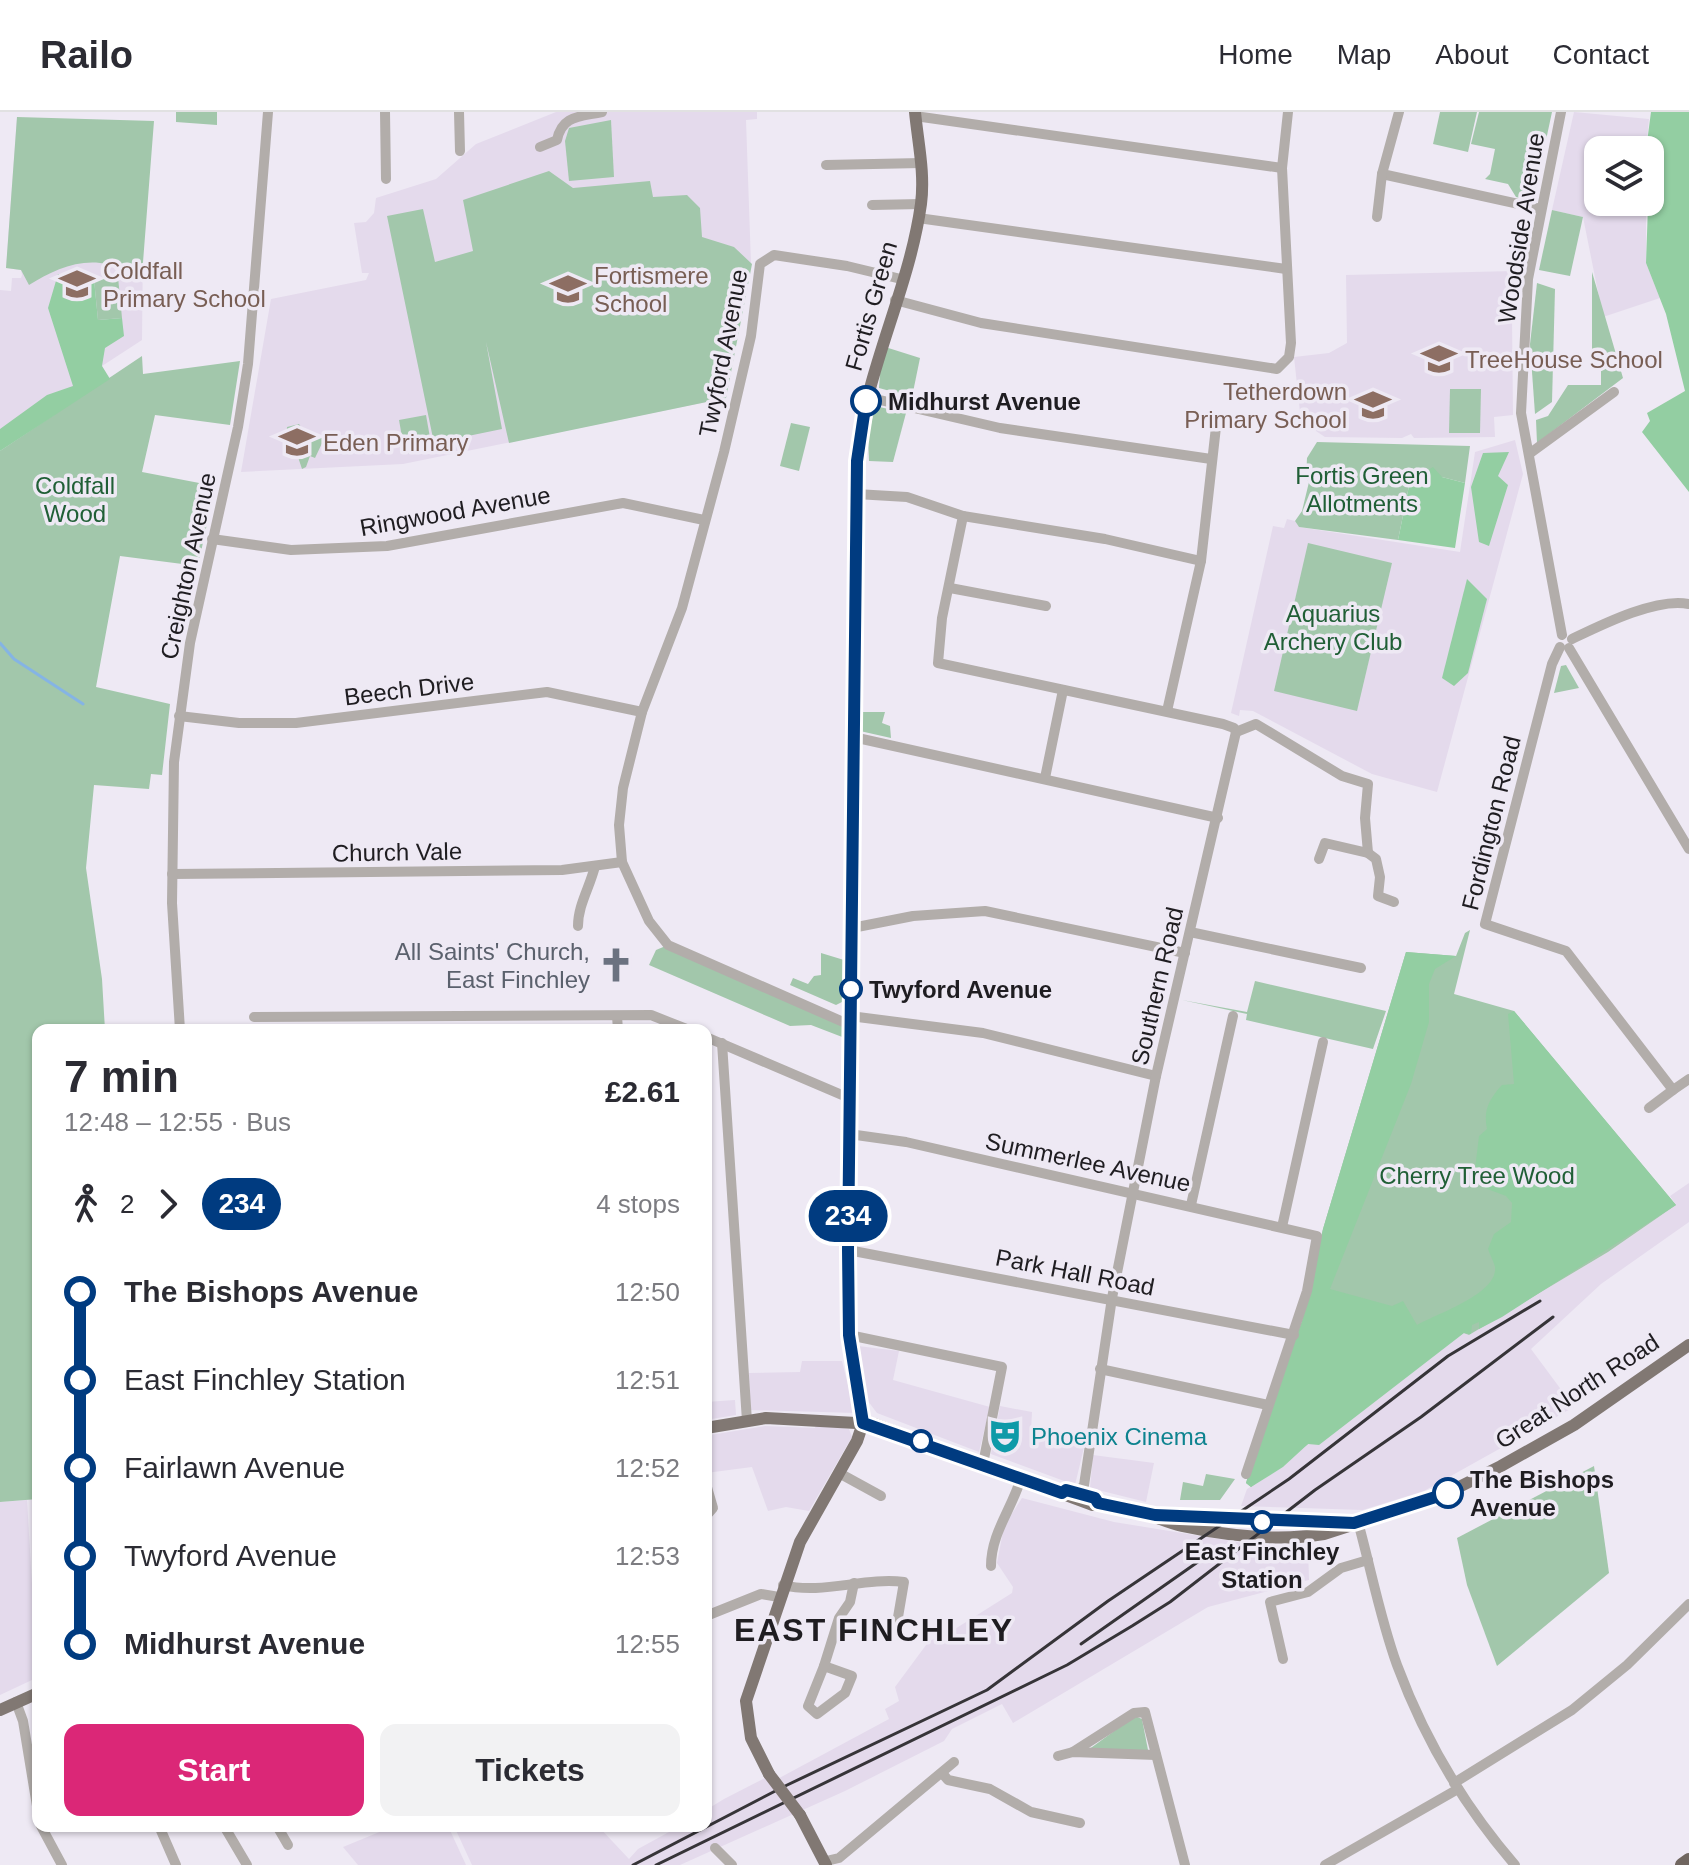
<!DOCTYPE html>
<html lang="en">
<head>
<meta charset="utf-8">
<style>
	:root { --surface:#fff; --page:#f2f2f3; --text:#2b2b33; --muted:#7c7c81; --line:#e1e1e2; --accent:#db2777 }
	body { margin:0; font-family:Helvetica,sans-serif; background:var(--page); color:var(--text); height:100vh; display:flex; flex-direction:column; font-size:30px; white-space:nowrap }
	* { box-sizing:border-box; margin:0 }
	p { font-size:26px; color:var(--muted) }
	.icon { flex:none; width:44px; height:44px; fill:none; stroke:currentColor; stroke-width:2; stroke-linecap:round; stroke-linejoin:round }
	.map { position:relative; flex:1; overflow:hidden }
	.details { position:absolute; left:32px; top:912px; width:680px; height:808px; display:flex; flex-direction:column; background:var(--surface); border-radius:16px; box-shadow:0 2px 6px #0004 }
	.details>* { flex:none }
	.badge { padding:0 16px; border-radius:26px; font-size:28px; line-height:52px }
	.fabs { position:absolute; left:1584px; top:24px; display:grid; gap:16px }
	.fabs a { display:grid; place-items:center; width:80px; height:80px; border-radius:16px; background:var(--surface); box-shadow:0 2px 6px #0004; font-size:40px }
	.map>.badge { position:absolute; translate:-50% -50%; box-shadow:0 0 0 4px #fff }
	.legs { display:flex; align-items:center; gap:12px; height:88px; padding:0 32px; font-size:26px }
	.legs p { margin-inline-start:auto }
	.head { display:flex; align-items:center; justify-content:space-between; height:136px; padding:0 32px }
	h1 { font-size:44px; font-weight:800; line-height:60px }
	.action { display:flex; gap:16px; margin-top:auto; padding:16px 32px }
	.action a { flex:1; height:92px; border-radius:16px; background:var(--accent); color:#fff; font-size:32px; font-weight:800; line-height:92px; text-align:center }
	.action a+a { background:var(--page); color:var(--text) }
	ul { padding:0 32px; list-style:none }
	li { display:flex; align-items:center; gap:28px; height:88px; font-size:30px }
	li i { display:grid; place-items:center; width:12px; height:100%; margin:0 10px; background:currentColor }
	li i::after { content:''; width:20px; height:20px; margin:-10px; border:6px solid; border-radius:50%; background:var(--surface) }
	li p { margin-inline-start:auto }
	li:first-child i { background:linear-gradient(#0000 50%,currentColor 0) }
	li:last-child i { background:linear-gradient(currentColor 50%,#0000 0) }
	header { display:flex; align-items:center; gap:48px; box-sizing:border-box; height:112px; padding:0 40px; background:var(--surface); border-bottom:2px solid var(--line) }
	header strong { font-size:38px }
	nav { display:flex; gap:44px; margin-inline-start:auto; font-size:28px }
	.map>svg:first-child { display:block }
	.built { fill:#e4daec }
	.green { fill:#a2c7ab }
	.forest { fill:#93cea2 }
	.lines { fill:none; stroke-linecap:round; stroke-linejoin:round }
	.stream { stroke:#85b4e4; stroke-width:3 }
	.minor { stroke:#b2adaa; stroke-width:10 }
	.major { stroke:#817873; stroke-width:12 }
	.highway { stroke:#706660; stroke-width:14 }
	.rail { stroke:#363438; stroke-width:3 }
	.major-bridge { stroke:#817873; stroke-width:12 }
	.line-1-casing { stroke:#fff; stroke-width:18 }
	.line-1 { stroke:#003b80; stroke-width:12 }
	.stop-1-dot { fill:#fff; stroke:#003b80; stroke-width:4 }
	.labels { text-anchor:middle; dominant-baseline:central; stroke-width:7; stroke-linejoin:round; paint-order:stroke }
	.street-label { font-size:24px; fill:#1f1d21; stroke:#eee9f4 }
	.education-label { font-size:24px; fill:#785e54; stroke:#eee9f4; text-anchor:start }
	.stop-label { font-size:24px; font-weight:bold; fill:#1f1d21; stroke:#eee9f4; text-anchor:start }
	.park-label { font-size:24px; fill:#205f36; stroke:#eee9f4 }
	.worship-label { font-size:24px; fill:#5b616d; stroke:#eee9f4; text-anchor:end }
	.culture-label { font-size:24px; fill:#0d838f; stroke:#eee9f4; text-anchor:start }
	.district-label { font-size:32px; font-weight:bold; letter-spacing:2px; fill:#1f1d21; stroke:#eee9f4 }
</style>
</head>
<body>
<header>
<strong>Railo</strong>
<nav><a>Home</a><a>Map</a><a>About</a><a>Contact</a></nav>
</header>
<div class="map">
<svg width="1689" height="1753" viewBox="0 0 1689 1753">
	<rect width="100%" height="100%" fill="#eee9f4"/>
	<g class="built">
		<polygon points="556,0 757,0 757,7 746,8 751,152 726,286 403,352 241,360 271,187 366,168 369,161 362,161 354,111 366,110 374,101 376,86 436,67 476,32"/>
		<polygon points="1574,0 1649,7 1646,38 1598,38 1598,90 1646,90 1646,151 1660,186 1603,205 1583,105 1552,98"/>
		<polygon points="17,5 143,133 142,228 102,254 110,267 0,339 0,178 11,179 12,166 21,166 22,163 21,158 6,156"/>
		<polygon points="1514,159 1518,161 1512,205 1513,303 1494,305 1495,325 1414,326 1411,322 1402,326 1325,325 1301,309 1294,245 1329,241 1347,231 1346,163"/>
		<polygon points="1515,328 1523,362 1437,680 1372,662 1253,599 1240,598 1239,604 1231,601 1273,414 1284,416 1287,407 1295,409 1299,415 1460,440 1475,340"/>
		<polygon points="1689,1071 1689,1110 1601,1172 1531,1237 1574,1295 1424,1379 1363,1398 1241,1394 1247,1377 1283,1355 1308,1331 1458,1219 1469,1223 1608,1140 1676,1093 1670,1084"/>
		<polygon points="858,1234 899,1239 893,1268 990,1295 979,1340 877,1301 868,1289"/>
		<polygon points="802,1249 842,1249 855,1301 750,1298 749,1261 800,1260"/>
		<polygon points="735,1288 736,1303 706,1308 706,1290"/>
		<polygon points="1000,1294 1032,1300 1031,1320 1085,1331 1075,1373 991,1342"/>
		<polygon points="816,1312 849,1317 852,1325 809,1399 786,1395 768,1399 752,1355 706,1361 706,1321 710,1323 765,1314 815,1316"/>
		<polygon points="1093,1343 1154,1351 1146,1390 1090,1376"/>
		<polygon points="1022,1386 1114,1410 1250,1432 1246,1436 1249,1438 1308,1435 1309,1468 1208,1495 1013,1611 1002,1592 952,1617 944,1629 845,1679 680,1753 472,1753 454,1714 598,1714 629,1747 638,1737 680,1714 706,1714 706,1698 724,1687 765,1666 770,1671 889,1607 885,1597 899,1589 895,1575 929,1529 947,1522 1012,1481 1013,1475 997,1451 1004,1414"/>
		<polygon points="27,1388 37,1556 32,1568 0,1583 0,1390"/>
		<polygon points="394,1714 448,1714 466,1753 358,1753 343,1735"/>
	</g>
	<g class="green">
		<polygon points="176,0 217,0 217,13 176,10"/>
		<polygon points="1440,0 1477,0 1468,40 1433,32"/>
		<polygon points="1479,0 1552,0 1533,89 1516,85 1508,72 1485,67 1490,62 1495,37 1471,32"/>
		<path d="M17 5 154 9 142 163C129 161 109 152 100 151 75 148 50 160 29 173L21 158 6 156Z"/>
		<polygon points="611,8 614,65 569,69 565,29 569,16"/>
		<polygon points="549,59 573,76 650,69 653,85 687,83 700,96 702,125 734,135 752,152 726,286 509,331 486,230 502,317 434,331 387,104 423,97 435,150 473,139 463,88"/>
		<polygon points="1552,98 1583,105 1570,164 1539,158"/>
		<polygon points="1592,160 1623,266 1537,331 1536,308 1548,304 1568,273 1601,273 1601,244 1592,244"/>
		<polygon points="118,165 122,206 98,208 94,167"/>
		<polygon points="1537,171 1555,177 1552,290 1535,302 1530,232"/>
		<polygon points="882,234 920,246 912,285 879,276"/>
		<polygon points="142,244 143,262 240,249 230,313 155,303 142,360 215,374 198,454 120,444 96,575 170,592 162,663 151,662 149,677 94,673 86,756 102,867 105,918 38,918 38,1345 35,1346 38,1387 0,1390 0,339"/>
		<polygon points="1450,277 1481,277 1480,321 1449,321"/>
		<polygon points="875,294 906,301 893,350 869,349 868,326"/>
		<polygon points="426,303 432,337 405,342 399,308"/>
		<polygon points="791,311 810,315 799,359 780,354"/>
		<polygon points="299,312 309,327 325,325 315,346 310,344 306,355 302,357 296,339 286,332 287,315"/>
		<polygon points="1317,330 1470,334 1465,371 1442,365 1410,369 1398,428 1299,415 1295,409 1302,399 1309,370 1306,366 1307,346"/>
		<polygon points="1308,431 1392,451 1357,599 1274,579"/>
		<polygon points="1566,553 1579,576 1554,581 1561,554"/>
		<polygon points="860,600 885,600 882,611 890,614 891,626 860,619"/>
		<polygon points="1470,818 1454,882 1514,899 1676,1093 1608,1140 1469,1223 1458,1219 1251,1375 1246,1371 1302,1209 1323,1117 1406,840 1456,844 1465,821"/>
		<polygon points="668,833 850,913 850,928 811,913 790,914 649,853 656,838"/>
		<polygon points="821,841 844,848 844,889 836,893 790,873 793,866 808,872 814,864 821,863"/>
		<polygon points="1255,869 1386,899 1373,937 1246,908 1247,902 1182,888 1247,900"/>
		<polygon points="1594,1354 1609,1461 1497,1554 1467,1473 1457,1426"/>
		<polygon points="1206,1362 1235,1367 1220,1388 1180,1388 1183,1370 1203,1374"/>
		<polygon points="1135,1604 1142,1607 1148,1638 1088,1638"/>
	</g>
	<g class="forest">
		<polygon points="1651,0 1689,0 1689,380 1642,320 1650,309 1647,301 1685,279 1666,202 1646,151 1650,38 1646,38"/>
		<polygon points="58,162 94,167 98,208 122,206 124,224 105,236 102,254 110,267 0,339 0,317 47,283 73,274 48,196"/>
		<polygon points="1509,340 1498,364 1508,373 1489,434 1479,430 1471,375 1483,341"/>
		<polygon points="1433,355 1442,365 1465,371 1455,436 1398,428 1410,369"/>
		<polygon points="1467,467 1487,487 1468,561 1454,574 1442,566"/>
		<path d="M1406 840 1456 844 1435 857 1429 872V910L1411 972 1330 1177 1392 1194 1403 1189 1417 1213C1436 1202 1498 1182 1495 1155 1494 1150 1490 1143 1488 1137L1494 1122 1511 1110 1512 1091 1506 1084 1482 1075 1475 1057 1479 1024 1487 1017C1483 999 1489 987 1502 973L1514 972 1508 902 1514 899 1676 1093 1502 1205 1479 1217V1210L1472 1213 1471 1222 1464 1221 1319 1333 1308 1332 1283 1355 1251 1375 1246 1371 1259 1323 1302 1209 1323 1117Z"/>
	</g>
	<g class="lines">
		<polyline class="stream" points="0,531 14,547 83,592"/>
		<g class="minor">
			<polyline points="385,0 386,67"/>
			<polyline points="459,0 460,39"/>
			<polyline points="1399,0 1382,62 1541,97"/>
			<polyline points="1561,0 1528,167 1521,301 1562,523"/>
			<polyline points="915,4 1282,56"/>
			<path d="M540 35 557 28C562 3 580 5 602 0"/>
			<polyline points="826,53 921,51"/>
			<polyline points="872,93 921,92"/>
			<polyline points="1377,105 1382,62"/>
			<polyline points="918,106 1286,157"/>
			<polyline points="895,188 981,211 1277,257 1289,245 1291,231 1282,56 1288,0"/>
			<polyline points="867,285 1000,316 1211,347"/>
			<polyline points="1529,342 1614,280"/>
			<polyline points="856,382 907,385 963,404 1105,427 1201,449"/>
			<polyline points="963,404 942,506 938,551 1223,612 1234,616 1236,620"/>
			<polyline points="212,427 291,438 387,434 623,391 704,408"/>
			<polyline points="950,476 1046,494"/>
			<path d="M1572 527C1601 513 1657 485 1689 492"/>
			<polyline points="1560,535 1552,552 1485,812 1566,839 1673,978 1689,967"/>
			<polyline points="1569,536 1689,737"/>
			<polyline points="1167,599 1201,449 1217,306"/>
			<polyline points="179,604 239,611 296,611 547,580 642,600"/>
			<polyline points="1236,620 1256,612 1342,664 1368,672 1365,706 1368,741"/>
			<polyline points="853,625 1218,706"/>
			<polyline points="1045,666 1063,578"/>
			<polyline points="1319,747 1325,731 1368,741 1376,747 1380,765 1378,784 1394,790"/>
			<polyline points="172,762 562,758 622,750"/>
			<path d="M578 814C578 793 590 775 595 754"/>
			<polyline points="852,816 913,804 985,799 1185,841"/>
			<polyline points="1190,820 1361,856"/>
			<polyline points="617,904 618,918"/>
			<polyline points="850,904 983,921 1156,964"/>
			<polyline points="254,905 651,903 689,918"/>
			<polyline points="850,913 668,833 649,809 622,750 619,713 623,676 642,600 682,496 724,340 751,224 760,152 774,143 847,154 901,167"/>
			<polyline points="180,918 172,791 174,650 190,531 238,315 248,252 268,0"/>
			<polyline points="706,925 849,986"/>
			<polyline points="722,931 747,1309"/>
			<polyline points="1649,996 1673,978"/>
			<polyline points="849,1022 906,1030 1317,1124 1307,1179 1246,1362"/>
			<polyline points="1191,1093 1233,904"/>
			<polyline points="1282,1115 1323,930"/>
			<polyline points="848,1138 1294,1223"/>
			<polyline points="849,1223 1002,1255 983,1352"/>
			<polyline points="1100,1257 1268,1293"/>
			<polyline points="839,1361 881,1384"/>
			<polyline points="706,1372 713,1396 706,1404"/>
			<polyline points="1077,1381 1084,1373 1112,1186 1156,964 1236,620"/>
			<path d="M1358 1410C1371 1457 1380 1506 1397 1553 1424 1626 1464 1694 1515 1753"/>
			<path d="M991 1454C991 1421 1012 1397 1021 1366"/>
			<path d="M783 1473C822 1483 864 1465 904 1470L897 1511"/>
			<polyline points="706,1504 761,1482 779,1485"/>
			<polyline points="1283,1547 1270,1490 1308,1480 1341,1456 1368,1448"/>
			<polygon points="824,1554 852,1564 845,1581 817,1602 808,1594"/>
			<polyline points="824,1554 839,1506 850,1490 854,1471"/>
			<polyline points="16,1590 23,1609 38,1700"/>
			<polyline points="1073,1640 1134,1601 1145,1600 1185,1753"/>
			<polyline points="1058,1644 1073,1640 1156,1643"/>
			<polyline points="942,1661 948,1668 990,1677 1031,1700 1080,1711"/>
			<polyline points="1454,1671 1572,1598 1627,1553 1689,1492"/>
			<polyline points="41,1714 62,1753"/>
			<polyline points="159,1714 176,1753"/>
			<polyline points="224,1714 247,1753"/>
			<polyline points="277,1714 288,1733"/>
			<polyline points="715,1736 732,1753"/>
			<polyline points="826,1749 839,1746 954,1650"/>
			<polyline points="1325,1753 1458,1677"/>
		</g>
		<g class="major">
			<path d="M706 1316 766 1306 874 1312 1093 1393C1115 1385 1159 1409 1182 1414 1228 1424 1276 1430 1324 1422L1439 1385 1501 1354 1574 1313 1689 1233"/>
			<polyline points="1158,1403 1266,1410 1347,1411"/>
			<polyline points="0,1598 38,1581"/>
			<path d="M769 1662 751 1626 746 1589 800 1430 857 1329 863 1311 849 1223 848 1138 857 344C866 257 909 178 921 92 925 61 918 31 915 0"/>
			<polyline points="800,1703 826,1753"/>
		</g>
		<polyline class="highway" points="1682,1753 1689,1748"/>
		<g class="rail">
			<polyline points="1081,1532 1212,1440"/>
			<polyline points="633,1753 783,1675 987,1578 1108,1489 1289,1367 1448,1244 1540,1189"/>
			<polyline points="656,1753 1067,1553 1132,1514 1170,1490 1315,1378 1421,1305 1553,1205"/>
		</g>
		<polyline class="major-bridge" points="769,1662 800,1703"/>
	</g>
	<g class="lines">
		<g class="line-1-casing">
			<polyline id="line-1" points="866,289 857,349 848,1138 849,1223 863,1311 1062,1381 1066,1378 1095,1386 1098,1391 1155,1403 1354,1411 1448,1381"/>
		</g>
		<use href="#line-1" class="line-1"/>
	</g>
	<defs>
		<g id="school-bare" transform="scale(2.76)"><path d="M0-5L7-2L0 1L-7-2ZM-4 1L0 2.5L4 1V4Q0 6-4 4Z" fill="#8d6e63" stroke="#eee9f4" stroke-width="2.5" paint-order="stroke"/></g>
		<g id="church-bare" transform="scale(2.76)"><path d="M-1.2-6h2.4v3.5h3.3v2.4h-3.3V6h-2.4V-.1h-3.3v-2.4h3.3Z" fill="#6b7280" stroke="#eee9f4" stroke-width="2.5" paint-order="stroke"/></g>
		<g id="theatre-bare" transform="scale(2.76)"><path d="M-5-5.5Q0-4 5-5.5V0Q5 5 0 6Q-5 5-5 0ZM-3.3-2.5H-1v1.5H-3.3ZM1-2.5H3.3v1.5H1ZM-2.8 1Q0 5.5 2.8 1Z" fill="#0f9aa8" stroke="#eee9f4" stroke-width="2.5" paint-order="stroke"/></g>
	</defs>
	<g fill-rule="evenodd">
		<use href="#school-bare" x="77" y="172"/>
		<use href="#school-bare" x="568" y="177"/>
		<use href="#school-bare" x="1439" y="247"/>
		<use href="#school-bare" x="1373" y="293"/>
		<use href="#school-bare" x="297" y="330"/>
		<use href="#church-bare" x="616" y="853"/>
		<use href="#theatre-bare" x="1005" y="1324"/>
	</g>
	<g class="stop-1-dot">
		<circle cx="866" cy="289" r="14"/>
		<circle cx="851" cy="877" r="10"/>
		<circle cx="921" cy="1329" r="10"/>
		<circle cx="1448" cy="1381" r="14"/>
		<circle cx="1262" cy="1410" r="10"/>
	</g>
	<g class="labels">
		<g class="street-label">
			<text transform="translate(1521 116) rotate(-81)">Woodside Avenue</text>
			<text transform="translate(871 194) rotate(-74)">Fortis Green</text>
			<text transform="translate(723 241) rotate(-79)">Twyford Avenue</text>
			<text transform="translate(455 399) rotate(-10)">Ringwood Avenue</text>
			<text transform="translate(188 454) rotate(-78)">Creighton Avenue</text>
			<text transform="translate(409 577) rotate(-7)">Beech Drive</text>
			<text transform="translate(1491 711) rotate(-76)">Fordington Road</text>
			<text transform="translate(397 740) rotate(-1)">Church Vale</text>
			<text transform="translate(1157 874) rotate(-77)">Southern Road</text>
			<text transform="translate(1088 1050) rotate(12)">Summerlee Avenue</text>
			<text transform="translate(1075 1160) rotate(11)">Park Hall Road</text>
			<text transform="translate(1577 1279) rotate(-33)">Great North Road</text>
		</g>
		<g class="education-label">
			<text x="103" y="158">Coldfall<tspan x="103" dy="28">Primary School</tspan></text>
			<text x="594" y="163">Fortismere<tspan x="594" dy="28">School</tspan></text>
			<text x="1465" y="247">TreeHouse School</text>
			<text x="1347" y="279" text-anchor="end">Tetherdown<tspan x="1347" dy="28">Primary School</tspan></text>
			<text x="323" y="330">Eden Primary</text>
		</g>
		<g class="stop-label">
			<text x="888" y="289">Midhurst Avenue</text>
			<text x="869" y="877">Twyford Avenue</text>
			<text x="1470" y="1367">The Bishops<tspan x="1470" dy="28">Avenue</tspan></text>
			<text x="1262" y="1439" text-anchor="middle">East Finchley<tspan x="1262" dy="28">Station</tspan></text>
		</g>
		<g class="park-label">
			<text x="1362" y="363">Fortis Green<tspan x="1362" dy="28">Allotments</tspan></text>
			<text x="75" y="373">Coldfall<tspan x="75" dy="28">Wood</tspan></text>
			<text x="1333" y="501">Aquarius<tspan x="1333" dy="28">Archery Club</tspan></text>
			<text x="1477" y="1063">Cherry Tree Wood</text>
		</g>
		<g class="worship-label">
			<text x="590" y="839">All Saints' Church,<tspan x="590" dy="28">East Finchley</tspan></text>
		</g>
		<g class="culture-label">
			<text x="1031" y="1324">Phoenix Cinema</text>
		</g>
		<g class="district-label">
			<text x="874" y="1518">EAST FINCHLEY</text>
		</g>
	</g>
</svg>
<div class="fabs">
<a><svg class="icon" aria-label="layers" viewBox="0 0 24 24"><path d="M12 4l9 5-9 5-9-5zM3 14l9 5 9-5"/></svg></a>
</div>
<b class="badge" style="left:848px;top:1104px;background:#003b80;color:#fff">234</b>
<section class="details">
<div class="head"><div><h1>7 min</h1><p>12:48 – 12:55 · Bus</p></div><b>£2.61</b></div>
<div class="legs"><svg class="icon" aria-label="walk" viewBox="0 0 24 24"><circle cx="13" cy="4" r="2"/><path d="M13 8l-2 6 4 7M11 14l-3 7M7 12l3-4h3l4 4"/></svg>2<svg class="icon" aria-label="forward" viewBox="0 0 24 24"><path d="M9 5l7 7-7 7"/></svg><b class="badge" style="background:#003b80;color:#fff">234</b><p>4 stops</p></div>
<ul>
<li><i style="color:#003b80"></i><b>The Bishops Avenue</b><p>12:50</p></li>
<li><i style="color:#003b80"></i><span>East Finchley Station</span><p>12:51</p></li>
<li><i style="color:#003b80"></i><span>Fairlawn Avenue</span><p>12:52</p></li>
<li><i style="color:#003b80"></i><span>Twyford Avenue</span><p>12:53</p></li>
<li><i style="color:#003b80"></i><b>Midhurst Avenue</b><p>12:55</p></li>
</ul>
<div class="action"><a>Start</a><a>Tickets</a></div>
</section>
</div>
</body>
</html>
